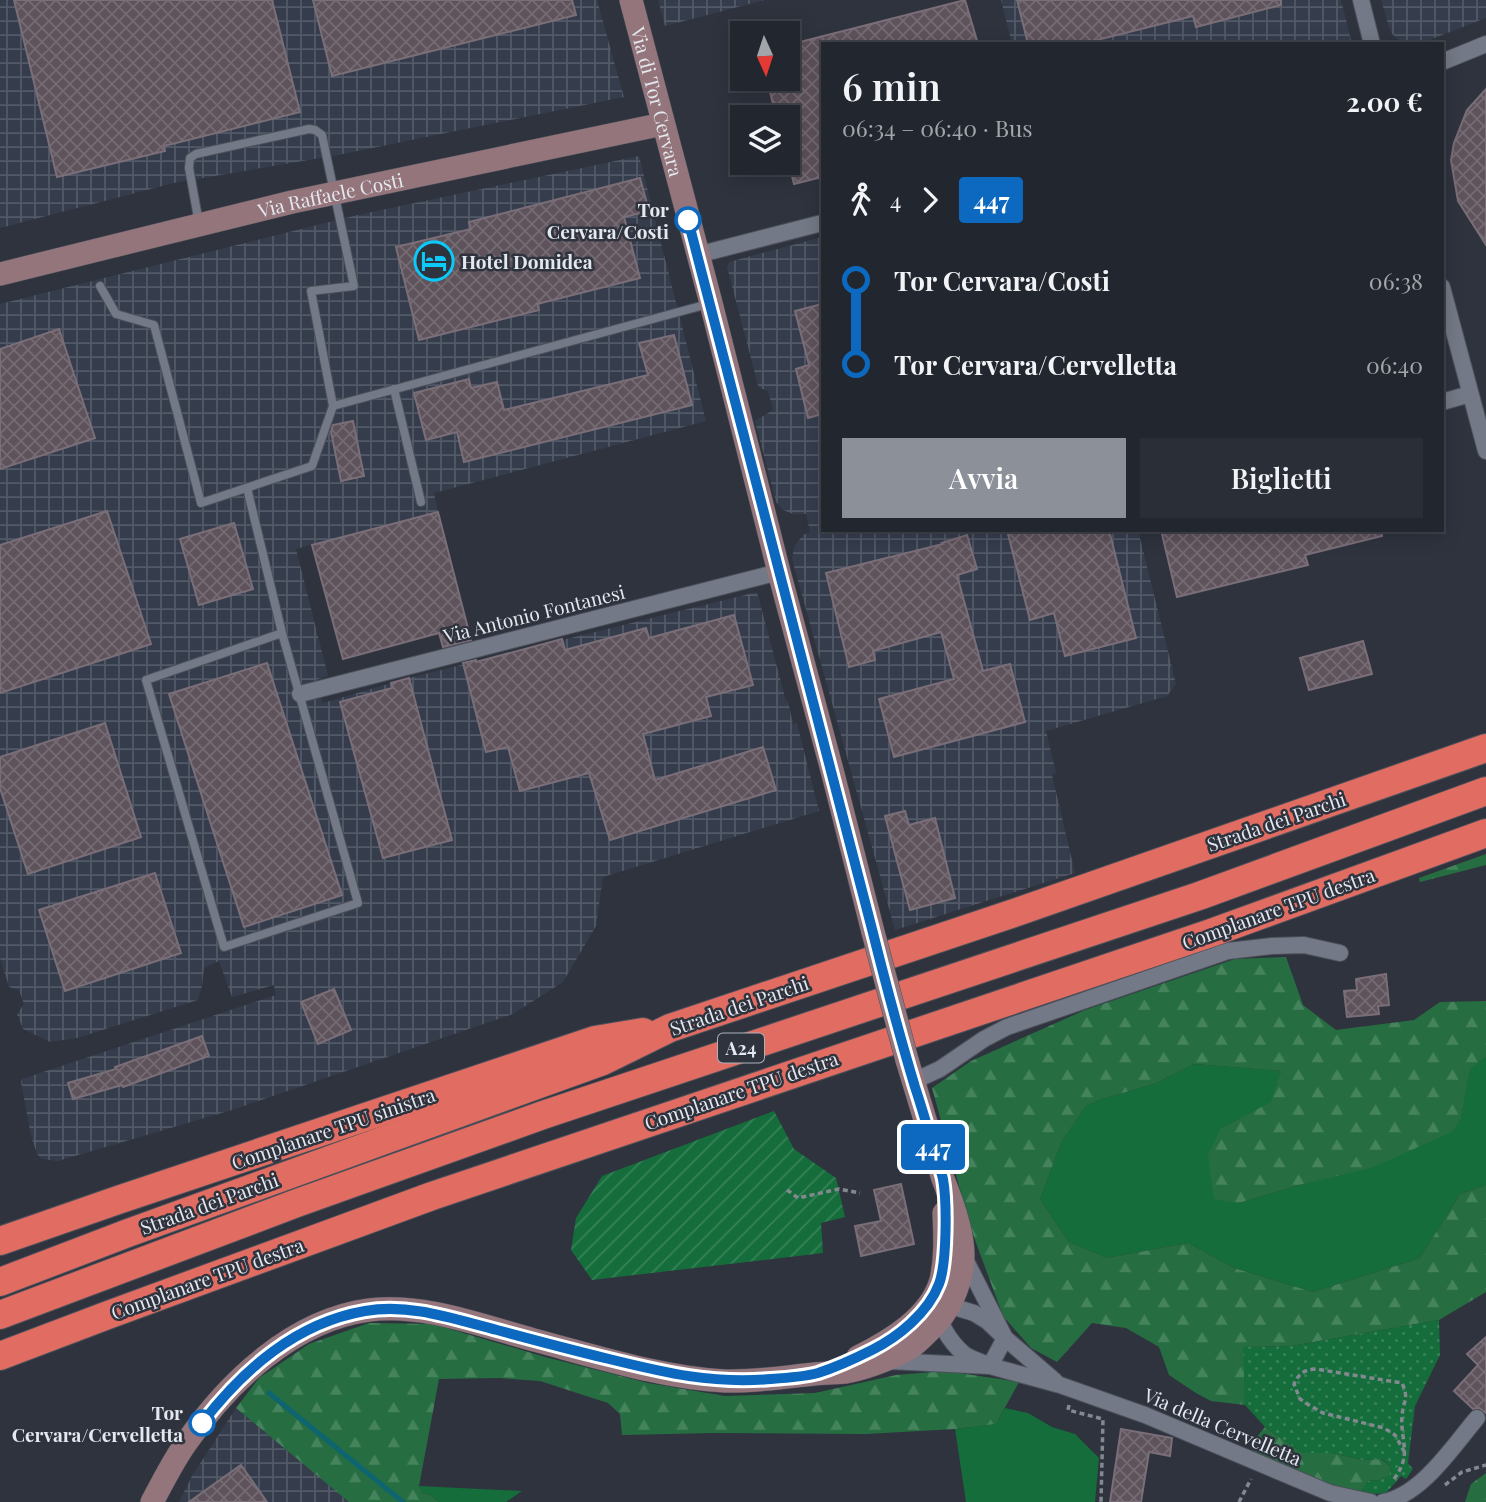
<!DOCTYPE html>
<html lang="it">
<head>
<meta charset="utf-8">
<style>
	:root { --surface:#22262e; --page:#2a2e36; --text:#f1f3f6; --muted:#a2a5aa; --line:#3f434a; --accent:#8c9099 }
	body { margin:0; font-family:"Playfair Display",serif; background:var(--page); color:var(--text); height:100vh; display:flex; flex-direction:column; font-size:26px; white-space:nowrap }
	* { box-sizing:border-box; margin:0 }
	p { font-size:23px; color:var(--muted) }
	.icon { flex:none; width:38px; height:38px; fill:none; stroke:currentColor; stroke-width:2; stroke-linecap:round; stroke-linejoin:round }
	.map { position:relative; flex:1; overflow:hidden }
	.drawer { position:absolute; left:821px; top:42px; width:623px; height:490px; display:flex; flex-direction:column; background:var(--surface); border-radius:0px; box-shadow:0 4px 18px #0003,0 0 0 2px var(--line) }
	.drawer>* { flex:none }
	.badge { padding:0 14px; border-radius:5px; font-size:24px; line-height:46px }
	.needle { width:46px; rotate:177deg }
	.fabs { position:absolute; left:730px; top:21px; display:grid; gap:14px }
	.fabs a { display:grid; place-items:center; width:70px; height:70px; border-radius:0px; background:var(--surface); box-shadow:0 4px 18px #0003,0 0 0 2px var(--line); font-size:35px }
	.map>.badge { position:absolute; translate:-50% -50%; box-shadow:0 0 0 4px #fff }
	.legs { display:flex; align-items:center; gap:10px; height:77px; padding:0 21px; font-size:23px }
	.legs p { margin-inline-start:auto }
	.summary { display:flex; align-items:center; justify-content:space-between; height:119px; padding:0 21px }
	h1 { font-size:38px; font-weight:600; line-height:52px }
	.primary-button { display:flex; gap:14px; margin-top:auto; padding:14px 21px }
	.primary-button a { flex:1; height:80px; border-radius:0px; background:var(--accent); color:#fff; font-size:28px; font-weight:600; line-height:80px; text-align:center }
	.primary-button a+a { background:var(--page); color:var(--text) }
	ul { padding:0 21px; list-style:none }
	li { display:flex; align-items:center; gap:24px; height:84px; font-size:26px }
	li i { display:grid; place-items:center; width:10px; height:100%; margin:0 9px; background:currentColor }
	li i::after { content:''; width:18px; height:18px; margin:-9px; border:5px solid; border-radius:50%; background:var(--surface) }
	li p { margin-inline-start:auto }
	li:first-child i { background:linear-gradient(#0000 50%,currentColor 0) }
	li:last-child i { background:linear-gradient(currentColor 50%,#0000 0) }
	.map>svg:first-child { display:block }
	.industrial { fill:url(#industrial-grid) }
	.grass { fill:#156d3b }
	.forest { fill:url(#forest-firs) }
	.park { fill:url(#park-dots) }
	.garden { fill:url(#garden-furrows) }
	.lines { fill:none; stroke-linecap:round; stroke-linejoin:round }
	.stream { stroke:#0e6570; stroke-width:5 }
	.building { fill:url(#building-cross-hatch); stroke:#7a6e78; stroke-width:2 }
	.lane-casing { stroke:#4c505a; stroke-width:10 }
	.street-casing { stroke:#4c505a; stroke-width:18 }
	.secondary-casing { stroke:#4c505a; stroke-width:24 }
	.highway-casing { stroke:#4c505a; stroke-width:30 }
	.path { stroke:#838891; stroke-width:3.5; stroke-dasharray:5 3.5; stroke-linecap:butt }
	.lane { stroke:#737986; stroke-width:8 }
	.street { stroke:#737986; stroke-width:16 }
	.secondary { stroke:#94757b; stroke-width:23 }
	.highway { stroke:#e16c61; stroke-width:28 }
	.secondary-bridge-casing { stroke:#4c505a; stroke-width:24; stroke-linecap:butt }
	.secondary-bridge { stroke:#94757b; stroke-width:23 }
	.line-1-casing { stroke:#fff; stroke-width:16 }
	.line-1 { stroke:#0c69bf; stroke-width:10 }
	.stop-1-dot { fill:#fff; stroke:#0c69bf; stroke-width:3.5 }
	.labels { text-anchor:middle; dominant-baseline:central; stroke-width:5; stroke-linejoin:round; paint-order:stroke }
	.shield { fill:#2e333e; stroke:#adb2ba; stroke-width:2 }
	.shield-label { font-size:18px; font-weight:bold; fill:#e4e8ef }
	.street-label { font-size:19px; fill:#e4e8ef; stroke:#2e333e }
	.stop-label { font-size:19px; font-weight:bold; fill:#e4e8ef; stroke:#2e333e; text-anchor:end }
	.poi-label { font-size:19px; font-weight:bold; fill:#e4e8ef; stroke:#2e333e; text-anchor:start }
</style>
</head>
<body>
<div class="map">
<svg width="1486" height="1502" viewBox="0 0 1486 1502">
	<defs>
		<pattern id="industrial-grid" width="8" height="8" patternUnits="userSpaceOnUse" patternTransform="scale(1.75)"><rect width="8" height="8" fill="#353d4d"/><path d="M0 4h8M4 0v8" fill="none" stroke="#525967"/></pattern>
		<pattern id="forest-firs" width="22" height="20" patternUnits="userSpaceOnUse" patternTransform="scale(1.75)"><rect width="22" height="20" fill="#266e41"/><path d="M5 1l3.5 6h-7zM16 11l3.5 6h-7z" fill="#45835d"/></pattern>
		<pattern id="park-dots" width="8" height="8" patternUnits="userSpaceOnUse" patternTransform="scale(1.75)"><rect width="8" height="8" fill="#156d3b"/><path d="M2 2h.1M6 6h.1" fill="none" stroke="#378258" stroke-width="1.8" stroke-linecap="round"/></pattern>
		<pattern id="garden-furrows" width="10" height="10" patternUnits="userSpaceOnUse" patternTransform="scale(1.75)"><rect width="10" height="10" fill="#156d3b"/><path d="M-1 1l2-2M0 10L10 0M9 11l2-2" fill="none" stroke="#378258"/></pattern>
		<pattern id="building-cross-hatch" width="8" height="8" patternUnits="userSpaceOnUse" patternTransform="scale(1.75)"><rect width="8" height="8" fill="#5e525b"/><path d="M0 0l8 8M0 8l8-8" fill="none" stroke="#756b73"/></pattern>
	</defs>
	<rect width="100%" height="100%" fill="#2e333e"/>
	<g class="industrial">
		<polygon points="0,0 597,0 624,97 338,155 174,183 0,228"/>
		<polygon points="658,0 765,0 665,26"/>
		<polygon points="1001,0 1341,0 1352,44 1012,44"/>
		<polygon points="1381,0 1486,0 1486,18 1419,44 1406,44 1400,41 1391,33"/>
		<polygon points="639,156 706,421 434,493 438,512 296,549 328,676 316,680 318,689 323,703 409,678 757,592 786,701 788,701 793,724 797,723 819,811 603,877 596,926 563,982 513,1014 232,1110 58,1161 42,1159 37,1154 31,1136 21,1082 22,1079 276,995 274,985 232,997 219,961 204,968 202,986 198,1000 77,1038 50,1042 23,1029 17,1014 24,1004 19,990 9,987 0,958 0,304 353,216"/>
		<polygon points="822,237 822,530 1138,530 1176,684 1167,696 1046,731 1056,773 1052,775 1075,873 895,930 792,559 794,547 803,535 810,532 806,514 793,514 783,510 776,502 755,421 773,410 768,391 760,388 758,385 727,267 729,262"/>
		<polygon points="236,1408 349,1502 179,1502 192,1476"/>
	</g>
	<g class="grass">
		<polygon points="1486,1057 1486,1185 1460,1194 1420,1258 1313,1292 1234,1268 1188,1243 1107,1258 1069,1242 1040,1199 1062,1141 1086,1106 1102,1099 1154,1084 1194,1064 1281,1071 1272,1102 1221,1128 1239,1203 1303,1184 1461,1117 1470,1068"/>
		<polygon points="1005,1408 1028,1413 1052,1427 1075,1434 1099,1458 1095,1502 966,1502 955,1429 996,1424"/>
		<polygon points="419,1486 522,1491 506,1502 439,1502 431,1495 422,1493"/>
	</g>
	<g class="forest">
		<polygon points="1486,854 1486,865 1420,882 1419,878"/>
		<polygon points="1286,957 1303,1005 1336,1030 1414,1020 1440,1002 1486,1001 1486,1057 1470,1069 1461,1118 1452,1132 1371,1168 1303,1184 1239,1203 1214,1199 1208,1155 1221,1128 1271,1102 1281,1071 1194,1064 1154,1084 1102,1099 1086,1106 1062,1141 1040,1199 1069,1242 1107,1258 1188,1243 1234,1268 1313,1292 1420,1258 1460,1194 1486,1185 1486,1292 1439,1320 1291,1346 1244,1347 1245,1405 1211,1401 1196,1393 1169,1375 1159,1347 1126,1328 1092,1323 1057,1362 1031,1348 1003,1316 971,1229 932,1088 971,1061 1085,1010 1235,959"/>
		<polygon points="369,1323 433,1324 545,1357 648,1383 725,1396 815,1393 896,1375 946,1371 1019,1382 996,1424 955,1429 866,1434 713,1433 622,1435 620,1414 608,1403 540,1381 498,1378 439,1379 419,1486 422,1493 431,1495 439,1502 349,1502 236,1408 259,1378 309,1344"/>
		<polygon points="1265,1427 1303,1453 1332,1453 1363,1460 1381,1459 1391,1467 1389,1476 1380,1480 1368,1481 1359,1495 1256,1457 1250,1445"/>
		<polygon points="1486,1473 1486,1502 1465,1502 1471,1484"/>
	</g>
	<polygon class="park" points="1439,1320 1440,1355 1415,1406 1408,1463 1413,1469 1406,1479 1401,1476 1386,1493 1359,1495 1368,1481 1380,1480 1389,1476 1391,1467 1382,1459 1363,1460 1332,1453 1303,1453 1265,1427 1245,1405 1243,1347 1291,1346"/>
	<polygon class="garden" points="774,1111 794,1149 836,1178 845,1217 821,1223 823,1253 592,1280 571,1250 576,1218 602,1176"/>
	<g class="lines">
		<polyline class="stream" points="269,1393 403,1502"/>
	</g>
	<g class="building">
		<polygon points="14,0 272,0 300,112 164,146 165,151 57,177"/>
		<polygon points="313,0 572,0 576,15 332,76"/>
		<polygon points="965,0 978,44 822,44 822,177 794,184 788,160 788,117 776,117 767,79 788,79 788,45"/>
		<polygon points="1017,0 1281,0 1281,5 1196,27 1193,16 1081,44 1028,44"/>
		<polygon points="1486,89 1486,245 1458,201 1451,160 1454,143 1467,110"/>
		<polygon points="640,178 649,211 624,217 640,278 537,304 539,310 419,340 396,247 471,229 469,222"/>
		<polygon points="822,304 822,414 808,418 796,369 809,365 795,311"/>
		<polygon points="59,329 95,438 0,469 0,349"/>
		<polygon points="674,335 692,405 464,462 457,432 426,440 414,393 469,379 471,388 497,382 504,410 648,375 639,343"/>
		<polygon points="353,421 364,476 341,481 331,432 333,425"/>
		<polygon points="107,511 151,644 0,693 0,545"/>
		<polygon points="438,512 471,640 443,647 439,633 343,659 312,545"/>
		<polygon points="234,523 253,589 199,605 180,539"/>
		<polygon points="1007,530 1109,530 1136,638 1065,656 1054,613 1030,620"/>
		<polygon points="1161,530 1381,530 1382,536 1305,555 1308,565 1177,597"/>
		<polygon points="967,535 977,569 957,575 983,671 1010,664 1025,722 894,757 879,699 954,679 941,632 873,651 875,660 849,667 826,573 943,544 942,543"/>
		<polygon points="734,615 753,685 706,697 711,716 643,734 655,780 763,747 776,790 610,840 589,773 520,791 508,747 486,752 463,663 476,660 476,662 562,639 565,650 646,628 649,638"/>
		<polygon points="1363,641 1372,674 1309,690 1300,658"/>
		<polygon points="267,663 342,895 244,927 169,694"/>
		<polygon points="409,678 452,840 383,858 340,702 392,688 391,683"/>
		<polygon points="105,723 141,837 28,874 0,788 0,757"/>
		<polygon points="905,811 909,825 935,818 955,898 910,910 885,816"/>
		<polygon points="155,873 181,953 65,991 39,910"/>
		<polygon points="1386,974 1389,1005 1378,1006 1379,1014 1347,1017 1344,991 1357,990 1356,979"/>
		<polygon points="334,989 351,1030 318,1044 301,1002"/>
		<polygon points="202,1036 209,1056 123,1087 122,1085 73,1099 68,1083 116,1069 115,1067"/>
		<polygon points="901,1184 914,1244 861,1256 855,1226 881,1221 874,1190"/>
		<polygon points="1486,1337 1486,1413 1479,1408 1473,1409 1454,1391 1478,1365 1467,1354"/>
		<polygon points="1121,1429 1172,1438 1170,1456 1149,1452 1141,1502 1110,1502"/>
		<polygon points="241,1465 267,1502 189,1502"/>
	</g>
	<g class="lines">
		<g class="lane-casing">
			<g id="lane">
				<polyline points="100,286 116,314 154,325 201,503 312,466 333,406 311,291 354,286 322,135 315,130 309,129 196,154 190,158 189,168 199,223"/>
				<polyline points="394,389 421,502"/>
				<polyline points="333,406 708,304"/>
				<polyline points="247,488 282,633 358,903 224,947 146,680 282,633"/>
			</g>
		</g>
		<g class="street-casing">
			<g id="street">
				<polyline points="1361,0 1372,44"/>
				<polyline points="1442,62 1486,44"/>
				<polyline points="697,255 822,223"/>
				<polyline points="1442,287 1486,451"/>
				<polyline points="1442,402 1470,394"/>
				<polyline points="300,694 779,572"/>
				<polyline points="914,1081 940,1069 984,1039 1007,1027 1228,951 1272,946 1304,945 1340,953"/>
				<polyline points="964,1257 1005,1338 1055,1381"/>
				<path d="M931 1300 974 1313 987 1321 1005 1338 990 1366C982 1362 971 1359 964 1354 947 1340 939 1320 931 1300Z"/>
				<polyline points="889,1361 990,1366 1060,1385 1145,1415 1330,1493 1371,1502"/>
				<path d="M1383 1502C1422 1495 1453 1446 1477 1418"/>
			</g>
		</g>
		<g class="secondary-casing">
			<g id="secondary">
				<path id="s1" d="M631 0 711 303 779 572 833 774 873 932"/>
				<path id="s2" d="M0 274 292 202 663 124"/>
				<path d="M858 1357C890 1341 931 1317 941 1280 946 1258 945 1235 944 1213"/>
				<path d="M152 1502C163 1482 173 1461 186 1443 228 1382 293 1320 369 1310 423 1303 482 1326 534 1340 594 1356 663 1378 725 1381 755 1382 785 1377 814 1374 825 1373 836 1373 846 1372 867 1368 897 1357 914 1345 920 1340 925 1335 930 1330 949 1313 963 1282 963 1255 963 1231 952 1201 943 1179L907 1060"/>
			</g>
		</g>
		<g class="highway-casing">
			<g id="highway">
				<polyline points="0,1241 118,1200 595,1040 643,1032"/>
				<polyline points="0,1282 128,1233 603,1061 670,1028 1017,912 1486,748"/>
				<polyline points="0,1315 297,1203 543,1115 1199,896 1486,791"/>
				<polyline points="0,1356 108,1315 432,1196 1211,933 1486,833"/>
			</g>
		</g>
		<g class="path">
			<polyline points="787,1190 798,1198 839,1189 860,1193"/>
			<polyline points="1069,1405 1068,1410 1103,1419 1101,1502"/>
			<path d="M1394 1479C1413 1453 1400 1442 1402 1415 1404 1399 1409 1399 1402 1383L1316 1369C1304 1370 1299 1373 1294 1384L1300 1399 1309 1405 1323 1413 1384 1428 1395 1435 1405 1453"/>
			<polyline points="1445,1485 1462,1472 1486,1465"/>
			<polyline points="1239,1502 1251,1479"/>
		</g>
		<use href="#lane" class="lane"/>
		<use href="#street" class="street"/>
		<use href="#secondary" class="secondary"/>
		<use href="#highway" class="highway"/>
		<g class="secondary-bridge-casing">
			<polyline id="secondary-bridge" points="873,932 907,1060"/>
		</g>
		<use href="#secondary-bridge" class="secondary-bridge"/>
	</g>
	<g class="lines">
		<g class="line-1-casing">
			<path id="line-1" d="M202 1423C244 1369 296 1323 365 1311 410 1303 454 1319 497 1330 534 1340 572 1350 609 1359 666 1373 712 1384 771 1379 787 1378 803 1377 818 1373 837 1367 854 1359 872 1350 898 1337 928 1313 939 1284 947 1263 947 1202 943 1179 941 1170 937 1160 935 1151 928 1130 922 1108 915 1087 899 1034 885 981 872 929 811 692 749 456 688 220"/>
		</g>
		<use href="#line-1" class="line-1"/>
	</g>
	<defs>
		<g id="hotel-ring" transform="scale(2.0125)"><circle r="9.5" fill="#2e333e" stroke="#0bcafa" stroke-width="1.5"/><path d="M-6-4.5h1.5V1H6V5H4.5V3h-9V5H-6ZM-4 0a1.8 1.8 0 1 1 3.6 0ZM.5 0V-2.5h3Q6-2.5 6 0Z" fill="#0bcafa"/></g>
	</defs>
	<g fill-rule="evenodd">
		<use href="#hotel-ring" x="434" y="261"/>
	</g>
	<g class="stop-1-dot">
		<circle cx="688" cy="220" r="12"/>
		<circle cx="202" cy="1423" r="12"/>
	</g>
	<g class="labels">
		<rect class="shield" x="718" y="1033.5" width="46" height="29" rx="5"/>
		<g class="shield-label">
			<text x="741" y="1048">A24</text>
		</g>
		<g class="street-label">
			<text stroke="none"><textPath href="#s1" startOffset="105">Via di Tor Cervara</textPath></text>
			<text stroke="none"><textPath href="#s2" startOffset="340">Via Raffaele Costi</textPath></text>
			<text transform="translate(534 613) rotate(-14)">Via Antonio Fontanesi</text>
			<text transform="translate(1276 821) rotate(-19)">Strada dei Parchi</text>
			<text transform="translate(1278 908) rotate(-20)">Complanare TPU destra</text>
			<text transform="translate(739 1005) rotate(-19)">Strada dei Parchi</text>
			<text transform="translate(741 1090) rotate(-19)">Complanare TPU destra</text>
			<text transform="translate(333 1128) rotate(-19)">Complanare TPU sinistra</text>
			<text transform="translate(209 1203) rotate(-20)">Strada dei Parchi</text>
			<text transform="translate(207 1278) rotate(-20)">Complanare TPU destra</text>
			<text transform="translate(1223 1426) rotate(23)">Via della Cervelletta</text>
		</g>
		<g class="stop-label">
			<text x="669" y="209">Tor<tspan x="669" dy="22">Cervara/Costi</tspan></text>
			<text x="183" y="1412">Tor<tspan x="183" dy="22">Cervara/Cervelletta</tspan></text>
		</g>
		<g class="poi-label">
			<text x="461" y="261">Hotel Domidea</text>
		</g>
	</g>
</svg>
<div class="fabs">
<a><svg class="needle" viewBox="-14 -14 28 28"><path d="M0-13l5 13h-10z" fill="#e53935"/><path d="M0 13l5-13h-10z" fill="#a2a5aa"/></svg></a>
<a><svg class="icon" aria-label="layers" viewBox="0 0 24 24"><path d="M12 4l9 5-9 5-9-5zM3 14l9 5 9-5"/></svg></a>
</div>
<b class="badge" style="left:933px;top:1147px;background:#0c69bf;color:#fff">447</b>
<section class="drawer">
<div class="summary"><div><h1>6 min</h1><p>06:34 – 06:40 · Bus</p></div><b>2.00 €</b></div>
<div class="legs"><svg class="icon" aria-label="walk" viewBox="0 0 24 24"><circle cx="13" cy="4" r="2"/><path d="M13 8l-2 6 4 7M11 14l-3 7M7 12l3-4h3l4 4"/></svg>4<svg class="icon" aria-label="forward" viewBox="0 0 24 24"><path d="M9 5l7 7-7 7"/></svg><b class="badge" style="background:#0c69bf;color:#fff">447</b></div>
<ul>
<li><i style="color:#0c69bf"></i><b>Tor Cervara/Costi</b><p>06:38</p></li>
<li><i style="color:#0c69bf"></i><b>Tor Cervara/Cervelletta</b><p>06:40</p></li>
</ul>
<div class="primary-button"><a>Avvia</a><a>Biglietti</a></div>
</section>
</div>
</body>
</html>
